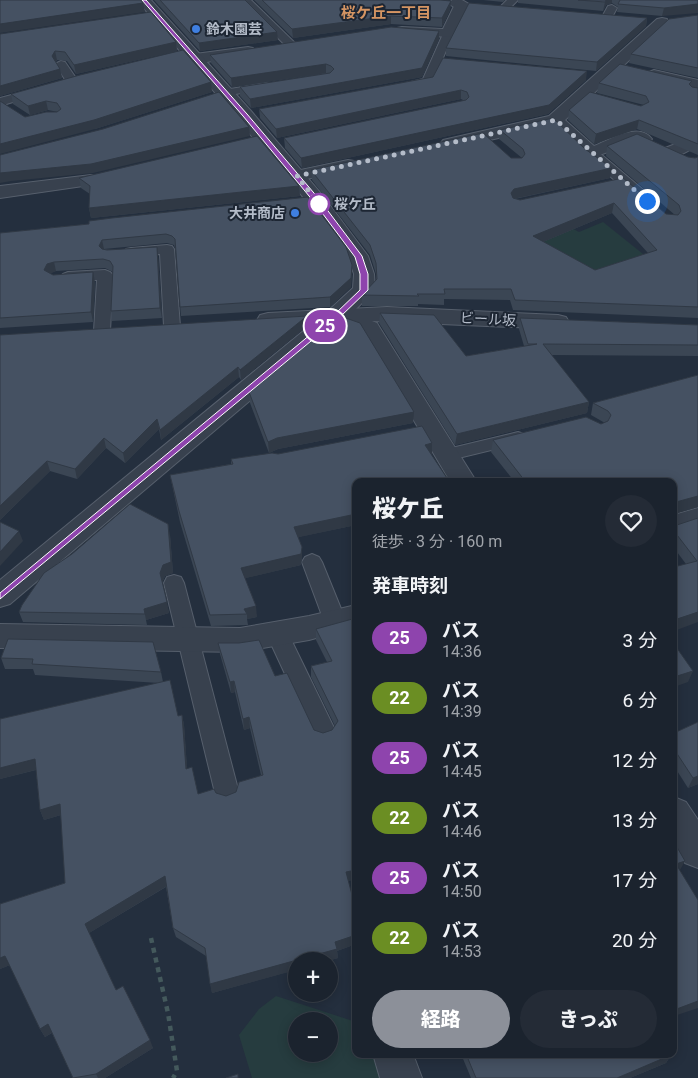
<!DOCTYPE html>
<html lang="ja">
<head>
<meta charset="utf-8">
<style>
	:root { --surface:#1b232e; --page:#242b36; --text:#f1f3f6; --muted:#a0a4aa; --line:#39404a; --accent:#8c9099 }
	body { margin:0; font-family:Roboto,"Noto Sans JP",sans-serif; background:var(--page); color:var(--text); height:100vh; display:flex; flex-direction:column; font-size:19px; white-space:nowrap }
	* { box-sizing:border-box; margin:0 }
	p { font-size:16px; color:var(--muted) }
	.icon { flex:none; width:28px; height:28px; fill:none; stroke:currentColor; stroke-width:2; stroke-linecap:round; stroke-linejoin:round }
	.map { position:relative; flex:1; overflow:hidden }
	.side { position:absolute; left:352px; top:478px; width:325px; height:580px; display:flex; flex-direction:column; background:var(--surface); border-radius:10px; box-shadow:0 2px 12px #0003,0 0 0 1px var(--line) }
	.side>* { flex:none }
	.badge { padding:0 10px; border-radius:16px; font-size:18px; line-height:32px }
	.controls { position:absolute; left:288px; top:952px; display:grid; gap:10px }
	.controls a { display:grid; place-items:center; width:50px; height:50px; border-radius:50%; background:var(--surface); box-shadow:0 2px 12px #0003,0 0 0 1px var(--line); font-size:25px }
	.you { position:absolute; width:25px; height:25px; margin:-12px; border:4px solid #fff; border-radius:50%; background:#1a73e8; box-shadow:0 0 0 8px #1a73e833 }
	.map>.badge { position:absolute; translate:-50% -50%; box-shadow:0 0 0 2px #fff }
	h2 { padding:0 20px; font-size:19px; line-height:45px }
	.round { display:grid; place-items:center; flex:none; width:52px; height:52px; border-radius:26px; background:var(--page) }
	.headline { display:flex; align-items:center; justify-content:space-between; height:85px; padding:0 20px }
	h1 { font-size:24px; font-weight:800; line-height:38px }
	.primary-button { display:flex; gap:10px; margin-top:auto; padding:10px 20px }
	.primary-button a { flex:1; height:58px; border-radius:30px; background:var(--accent); color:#fff; font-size:20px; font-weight:800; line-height:58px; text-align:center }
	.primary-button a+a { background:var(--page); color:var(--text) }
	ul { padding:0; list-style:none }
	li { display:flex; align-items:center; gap:15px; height:60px; padding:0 20px }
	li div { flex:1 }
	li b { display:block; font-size:19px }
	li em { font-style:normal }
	li .badge { min-width:55px; font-weight:700; text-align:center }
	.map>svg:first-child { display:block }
	.green { fill:#263c3f; fill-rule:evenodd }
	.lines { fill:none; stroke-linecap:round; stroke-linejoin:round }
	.service-casing { stroke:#565f6c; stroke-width:2 }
	.minor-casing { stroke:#565f6c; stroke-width:2 }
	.tertiary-casing { stroke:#565f6c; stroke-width:2 }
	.path { stroke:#44595c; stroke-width:4.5; stroke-dasharray:5 5; stroke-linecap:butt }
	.service { fill:#38414e; fill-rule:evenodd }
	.minor { fill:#38414e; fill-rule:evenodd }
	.tertiary { fill:#38414e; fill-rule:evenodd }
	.wall { fill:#3b4654; fill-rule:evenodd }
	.shaded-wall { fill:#303945 }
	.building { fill:#455162; stroke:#303945; fill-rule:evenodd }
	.line { fill:#8e44ad; stroke:#fff }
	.walk { stroke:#b4bcc9; stroke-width:5; stroke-dasharray:0 9 }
	.shop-dot { fill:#3f7fe0; stroke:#1d2633; stroke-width:2 }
	.stop-dot { fill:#fff; stroke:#8e44ad; stroke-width:2.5 }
	.labels { text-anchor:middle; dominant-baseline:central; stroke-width:4; stroke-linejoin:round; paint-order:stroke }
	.far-poi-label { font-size:14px; font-weight:bold; fill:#b4bcc9; stroke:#1d2633; text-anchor:start }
	.far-stop-label { font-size:14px; font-weight:bold; fill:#b4bcc9; stroke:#1d2633; text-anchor:start }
	.far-street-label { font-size:14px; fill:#b4bcc9; stroke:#1d2633 }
	.far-neighbourhood-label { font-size:15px; font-weight:bold; fill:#d59563; stroke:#1d2633 }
</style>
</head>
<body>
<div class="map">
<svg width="698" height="1078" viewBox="0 0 698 1078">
	<rect width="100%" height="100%" fill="#242f3e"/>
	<g class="green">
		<polygon points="553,218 579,232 603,222 648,258 596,274 511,230"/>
		<path d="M276 996 356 1022V1054H374L382 1078H252L239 1035 259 1009ZM296 1021H329V1054H296Z"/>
	</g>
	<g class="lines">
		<g class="service-casing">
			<g id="service">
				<polygon points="240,0 251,0 295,43 296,45 295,47 287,47"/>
				<polygon points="452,0 462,0 458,6 454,7 449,4"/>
				<polygon points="507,0 518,0 508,10 500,10 499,8"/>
				<polygon points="612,5 617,8 611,19 603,19 602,17 608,6"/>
				<polygon points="448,31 453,34 432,84 407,89 403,88 401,86 403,84 423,79 443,34"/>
				<polygon points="61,61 65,62 78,81 76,83 68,83 66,81 55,64"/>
				<polygon points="267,83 273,86 271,88 224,96 218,93 224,90"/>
				<polygon points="38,88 44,91 42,93 0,106 0,98"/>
				<polygon points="591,149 596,150 647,193 649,196 647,199 637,199 586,156 585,153 586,150"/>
				<polygon points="167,245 172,246 174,249 180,326 178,329 166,329 164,326 160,254 126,255 124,252 126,249 131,248"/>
				<polygon points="105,270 110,272 113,275 110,331 108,334 96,334 94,331 97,280 63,280 60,277 63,274 68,272"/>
				<polygon points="518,432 524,434 527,438 524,442 446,461 439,459 437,455 439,451"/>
				<polygon points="312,554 319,557 322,562 346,621 343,627 335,629 327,627 324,621 302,562 305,557"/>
				<polygon points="174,575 181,577 184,583 239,793 236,801 227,804 218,801 215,793 164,583 167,577"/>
				<polygon points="277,624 285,627 336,732 332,739 324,742 316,739 312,732 266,633 269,627"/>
			</g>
		</g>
		<g class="minor-casing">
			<g id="minor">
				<polygon points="462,0 469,4 453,37 402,35 397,34 395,31 397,28 402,27 443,29 455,4 457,1"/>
				<path d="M662 18 667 19 669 22 667 25 565 120 594 146C609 140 639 121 652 139L649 143 643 144 636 142 591 158 585 157 552 126 449 149 443 148 440 144 443 140 549 116 657 19Z"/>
				<polygon points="248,47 253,48 255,51 253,54 195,64 190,62 187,59 190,56 195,54"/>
				<polygon points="654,70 698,80 698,90 649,78 646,75 649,72"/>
				<path d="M686 140 692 141 695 145C689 153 674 158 665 156L662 152 665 148Z"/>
				<polygon points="348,160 354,161 357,165 354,169 297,181 291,180 288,176 291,172"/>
				<polygon points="91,175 97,176 100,180 97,184 0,198 0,186"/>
				<polygon points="387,307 558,315 566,317 569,322 566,327 558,329 372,321 377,323 380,328 476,481 450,481 361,332 337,323 268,327 260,325 257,320 260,315 268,313"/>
				<polygon points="698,508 698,527 674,535 674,515"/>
				<polygon points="356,605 356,627 309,640 240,652 0,648 0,624 240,628 309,616"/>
				<polygon points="674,797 686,802 698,820 698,868 685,863 674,844"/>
				<polygon points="373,1054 413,1054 422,1078 380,1078"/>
			</g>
		</g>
		<g class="tertiary-casing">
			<polygon id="tertiary" points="137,0 151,0 251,111 323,196 368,256 374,274 375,290 345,320 10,604 0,607 0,580 329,310 353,288 354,274 348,256 309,204"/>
		</g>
		<polyline class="path" points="151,938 168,1013 177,1071 173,1078"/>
		<use href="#service" class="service"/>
		<use href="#minor" class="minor"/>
		<use href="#tertiary" class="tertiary"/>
	</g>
	<g class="wall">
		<polygon points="154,0 245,0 278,40 200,51"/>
		<polygon points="254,0 440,0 451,1 450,10 442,27 391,24 293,38"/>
		<polygon points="483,0 505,0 503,2"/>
		<polygon points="518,0 698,0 662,16 617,12 618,7 612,3 606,5 603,11 518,3"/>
		<polygon points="698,15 698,78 629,63 631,54"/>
		<polygon points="647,18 646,26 596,71 446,56 446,48"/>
		<polygon points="0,34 176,42 177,51 76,74 67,61 57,60 56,62 60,69 62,78 0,96"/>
		<polygon points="439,39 422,77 251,108 240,96 240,87 327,73 232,87 211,63 210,55"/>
		<polygon points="433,77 586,80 548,114 302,168 285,148 284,138 465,101 461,99 277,138 260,118 259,109"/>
		<polygon points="599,83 691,85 692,87 698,88 698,155 637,129 594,144 568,120 569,110 641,106 644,105 597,93"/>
		<polygon points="212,92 95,129 25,117 58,112 48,110 30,115 13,104 11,94"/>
		<path d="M500 130 585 149 612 168 610 178 515 199 520 200 623 178 666 214 675 215 606 156 607 146 695 158 698 157V318L513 310 510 300 444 299V305L418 304V306H362V295L376 280V274L370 255 312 180 311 170 511 158H522L499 139ZM612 213 648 253 595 270 543 242Z"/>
		<polygon points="79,178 299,186 300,196 91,218 89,208 90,194 81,188"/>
		<polygon points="89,221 352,265 351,287 330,307 181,316 175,248 174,245 167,243 104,249 158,256 162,318 112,321 111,311 113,272 105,268 56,271 50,273 53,275 95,282 93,322 0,328 0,233 89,224"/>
		<polygon points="380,313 466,356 524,346 519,329 520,318 698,325 698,356 551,355 589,402 587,413 455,445 379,323"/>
		<polygon points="307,326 241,380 239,377 161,440 159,429 125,463 106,448 77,479 50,471 0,520 0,335"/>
		<polygon points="698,375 698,507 676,513 677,525 698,518 698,622 686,564 674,548 674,481 514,481 491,452 493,440 601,424 605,423 591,415 593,403"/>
		<polygon points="249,392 413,423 278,449 269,453 250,403"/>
		<polygon points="278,454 432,454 356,481 356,525 298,537 302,547 302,558 301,565 245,578 257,617 247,619 248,625 211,626 180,522 170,475 231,464 231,459"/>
		<polygon points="170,535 173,573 165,576 162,583 169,613 146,620 147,625 23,622 19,612"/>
		<polygon points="356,618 355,867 356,879 348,881 356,910 356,944 337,951 338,958 212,993 206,956 176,937 173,928 166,887 89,933 116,990 153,1048 105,1078 73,1078 52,1033 45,1037 40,1029 10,965 0,969 0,904 65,883 61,815 44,820 40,810 36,770 0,779 0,719 159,683 35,675 33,669 5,669 1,658 8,639 161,672 163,682 178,716 182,715 184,725 187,769 198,794 216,793 226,796 236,792 261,775 250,728 244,730 235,692 231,693 220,654 218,643 275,676 314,730 323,733 332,730 335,726 311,677 311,666 327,662 316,640 316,629"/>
		<polygon points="698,722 698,784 688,788 674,766 674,733"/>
		<polygon points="461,1054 670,1054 671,1055 666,1063 630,1078 471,1078"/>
	</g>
	<g class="shaded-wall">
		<polygon points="606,0 612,0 612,3 606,5 603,11 605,2"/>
		<polygon points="451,1 450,10 442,27 442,18"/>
		<polygon points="143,3 145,12 0,33 0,24"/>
		<polygon points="698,4 698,13 662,16 664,8"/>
		<polygon points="391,16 391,24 293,38 292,29"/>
		<polygon points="647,18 646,26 596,71 597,62"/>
		<polygon points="439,31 439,39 422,77 251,108 250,99 422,68"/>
		<polygon points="277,32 278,40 200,51 199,43"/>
		<polygon points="176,42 177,51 76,74 74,65"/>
		<polygon points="55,51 57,60 53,65 52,56"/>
		<polygon points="326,64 326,73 232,87 231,78"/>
		<polygon points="60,69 62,78 0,96 0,86"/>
		<polygon points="587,71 586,80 548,114 302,168 301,158"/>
		<polygon points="211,82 212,92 95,129 0,154 0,144"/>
		<polygon points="461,90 461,99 277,138 276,129"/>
		<polygon points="46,101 48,110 30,115 28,106"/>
		<polygon points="639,120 637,129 594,144 596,134"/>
		<polygon points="249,127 250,136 93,173 11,181 0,183 0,173"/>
		<polygon points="612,168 610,178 513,199 511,193 514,189"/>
		<polygon points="299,186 300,196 91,218 89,208"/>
		<polygon points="614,203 612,213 531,247 533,236"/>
		<polygon points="102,240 104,249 100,255 99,246"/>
		<polygon points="157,247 158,256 162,318 160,308"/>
		<polygon points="54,262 56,271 50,274 44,270 47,264"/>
		<polygon points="352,265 351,287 330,307 330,297"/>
		<polygon points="93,272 95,282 93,322 91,312"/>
		<polygon points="307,316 307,326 241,380 240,370"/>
		<polygon points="238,367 239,377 161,440 160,430"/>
		<polygon points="589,402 587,413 455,445 457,434"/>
		<polygon points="414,412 413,423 278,449 269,453 268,442 277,438"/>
		<polygon points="157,419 159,429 125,463 123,453"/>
		<polygon points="104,438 106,448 77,479 75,469"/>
		<polygon points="432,443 432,454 424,456 425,445"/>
		<polygon points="47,461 50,471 0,520 0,506"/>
		<polygon points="698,496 698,507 674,514 676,502"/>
		<polygon points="356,514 356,525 295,538 294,527"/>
		<polygon points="168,524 170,535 173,573 165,576 162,583 160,573"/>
		<polygon points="19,531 23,541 0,566 0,552"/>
		<polygon points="302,547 302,558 301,565 242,579 241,568"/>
		<polygon points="167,602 169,613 146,620 144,609"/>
		<polygon points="256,606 257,617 247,619 247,614 244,609"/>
		<polygon points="698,612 698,622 674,631 674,620"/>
		<polygon points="693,671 688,682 674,687 674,677"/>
		<polygon points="234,681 235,692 231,693 230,682"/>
		<polygon points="182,715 184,725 188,779 186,769"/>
		<polygon points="249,717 250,728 244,730 243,719"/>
		<polygon points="35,759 39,769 0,779 0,768"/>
		<polygon points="698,776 698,784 688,788 693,778"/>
		<polygon points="60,804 64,814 44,820 40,810"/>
		<polygon points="356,857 356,867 353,868 353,858"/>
		<polygon points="685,861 680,870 676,864"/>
		<polygon points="356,870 356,879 346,882 346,872"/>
		<polygon points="165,876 167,886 89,933 85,924"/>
		<polygon points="356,935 356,944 337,951 338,958 327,961 296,961 296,970 212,993 210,984 335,942"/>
		<polygon points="5,956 10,965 0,969 0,958"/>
		<polygon points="698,1001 698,1008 674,1016 674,1010"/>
		<polygon points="48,1024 53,1032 45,1037 40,1029"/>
		<polygon points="150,1040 153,1048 105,1078 98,1078 96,1074"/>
		<polygon points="671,1055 666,1063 630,1078 617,1078"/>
	</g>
	<g class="building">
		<polygon points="0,0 141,0 143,3 0,24"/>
		<polygon points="160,0 245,0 277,32 199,43"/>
		<polygon points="262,0 440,0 451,1 442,18 391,16 292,29"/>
		<polygon points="578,0 606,0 605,2"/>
		<polygon points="620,0 698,0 698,4 664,8 618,4"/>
		<polygon points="469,3 647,18 597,62 446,48"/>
		<polygon points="151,12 176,42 74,65 65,52 55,51 52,56 60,69 0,86 0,34"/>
		<polygon points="698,15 698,68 631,54 669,19"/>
		<polygon points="391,27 439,31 422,68 250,99 240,87 330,73 334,69 331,66 326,64 231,78 210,55"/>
		<polygon points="183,50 211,82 94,120 0,144 0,101 25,117 46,112 57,112 61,109 57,103 46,101 28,106 11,94 80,75"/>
		<polygon points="443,58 587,71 549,105 301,158 284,138 466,100 469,97 467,92 461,90 276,129 259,109 433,77"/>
		<polygon points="620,64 692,81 689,84 692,87 698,88 698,144 639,120 596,134 569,110 590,92 641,106 649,102 646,96 599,83"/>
		<polygon points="219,92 249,127 91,164 0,173 0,155 103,129"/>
		<path d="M553 118 585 149 612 168 514 189 511 193 513 198 520 200 623 178 666 214 678 215 681 211 679 205 607 146 637 134 688 157 695 158 698 157V307L515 300 511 289H444L445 294H417L419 296 362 295 377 279 376 263 370 245 311 170 483 133 511 158H522L525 154 523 149 500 130ZM614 203 657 250 595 270 533 236Z"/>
		<polygon points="257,136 299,186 89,208 90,186 79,178"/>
		<polygon points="308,197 346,247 352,265 351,278 330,297 180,307 175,239 172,236 166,234 102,240 99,246 102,249 107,250 157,247 160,308 111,311 113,266 110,261 103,259 54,262 47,264 44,270 53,275 93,272 91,312 0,318 0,233 89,224 89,221 112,218"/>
		<polygon points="380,313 434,315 466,356 537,344 528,344 520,318 698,325 698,345 543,344 589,402 457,434"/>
		<polygon points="307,316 240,370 238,367 160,430 157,419 123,453 104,438 75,469 47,461 0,506 0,335"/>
		<polygon points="340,316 360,323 414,412 277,438 268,442 249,392"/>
		<polygon points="698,375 698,496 676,502 677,525 698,518 698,612 674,620 674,567 697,561 674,531 674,481 525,481 493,440 586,417 601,424 608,421 611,415 608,411 593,403"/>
		<polygon points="422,426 432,443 425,445 449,481 356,481 356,514 294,527 302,547 301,554 241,568 256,606 244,609 247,614 210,615 179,511 170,475 233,464 231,459 272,453 278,454"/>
		<polygon points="130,504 168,524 171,562 163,565 160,573 167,602 144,609 145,614 19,612 22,605 44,573 72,554"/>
		<polygon points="0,522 19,531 0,552"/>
		<polygon points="356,618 356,857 353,858 356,870 346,872 356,910 356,935 335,942 337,949 210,984 205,948 173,928 165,876 85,924 116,990 123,986 150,1040 96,1074 73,1078 48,1024 40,1029 5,956 0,958 0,904 65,883 60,804 40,810 35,759 0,768 0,719 170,680 178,716 182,715 186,769 192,767 198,794 214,789 216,793 226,796 236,792 239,782 263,775 249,717 243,719 234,681 230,682 218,643 239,643 259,640 275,676 287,673 314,730 323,733 332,730 338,721 311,666 332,661 316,629"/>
		<polygon points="8,639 153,642 161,672 32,664 33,659 1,658"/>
		<polygon points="674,644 693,671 674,677"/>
		<polygon points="698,722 698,776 693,778 674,749 674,733"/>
		<polygon points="674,842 685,861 676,864 698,900 698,1001 674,1010"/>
		<polygon points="466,1054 670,1054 671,1055 617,1078 476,1078"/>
		<polygon points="238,1074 238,1078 226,1078"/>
	</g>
	<polygon class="line" points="142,0 146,0 247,114 319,199 362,256 368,274 368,290 340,317 0,599 0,593 335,314 360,290 360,274 355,257 314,202 243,116"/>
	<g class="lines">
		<polyline class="walk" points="319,204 297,176 556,120 647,201"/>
	</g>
	<g class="shop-dot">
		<circle cx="196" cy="29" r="5"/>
		<circle cx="295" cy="213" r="5"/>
	</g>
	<circle class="stop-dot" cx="319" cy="204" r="10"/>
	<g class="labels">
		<g class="far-poi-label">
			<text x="206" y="29">鈴木園芸</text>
			<text x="285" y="213" text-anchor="end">大井商店</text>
		</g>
		<g class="far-stop-label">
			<text x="334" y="204">桜ケ丘</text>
		</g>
		<g class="far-street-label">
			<text transform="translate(488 319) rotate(3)">ビール坂</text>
		</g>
		<g class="far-neighbourhood-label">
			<text x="386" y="13">桜ケ丘一丁目</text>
		</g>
	</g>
</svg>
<div class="controls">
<a>+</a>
<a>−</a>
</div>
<div class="you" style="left:647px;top:201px"></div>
<b class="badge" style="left:325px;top:326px;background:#8e44ad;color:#fff">25</b>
<section class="side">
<div class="headline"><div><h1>桜ケ丘</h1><p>徒歩 · 3 分 · 160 m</p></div><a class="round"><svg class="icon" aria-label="heart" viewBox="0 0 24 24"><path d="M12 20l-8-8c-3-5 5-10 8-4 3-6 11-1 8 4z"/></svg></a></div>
<h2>発車時刻</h2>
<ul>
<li><span class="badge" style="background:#8e44ad;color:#fff">25</span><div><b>バス</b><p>14:36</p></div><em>3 分</em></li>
<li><span class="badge" style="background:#6b8e23;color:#fff">22</span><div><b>バス</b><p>14:39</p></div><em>6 分</em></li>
<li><span class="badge" style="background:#8e44ad;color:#fff">25</span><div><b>バス</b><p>14:45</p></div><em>12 分</em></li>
<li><span class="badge" style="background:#6b8e23;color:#fff">22</span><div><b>バス</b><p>14:46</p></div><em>13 分</em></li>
<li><span class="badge" style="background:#8e44ad;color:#fff">25</span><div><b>バス</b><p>14:50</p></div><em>17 分</em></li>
<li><span class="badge" style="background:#6b8e23;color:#fff">22</span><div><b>バス</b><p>14:53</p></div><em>20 分</em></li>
</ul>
<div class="primary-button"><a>経路</a><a>きっぷ</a></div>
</section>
</div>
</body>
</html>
